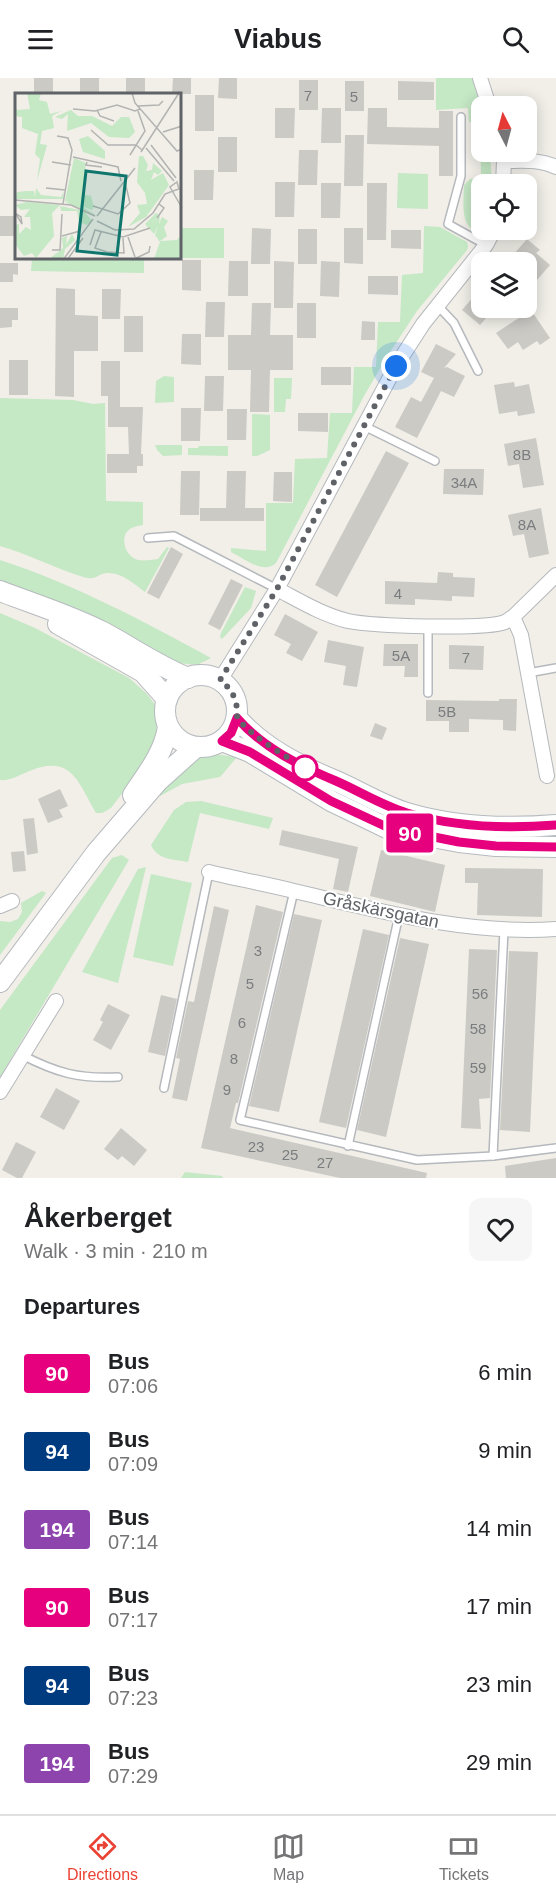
<!DOCTYPE html>
<html lang="en">
<head>
<meta charset="utf-8">
<style>
	:root { --surface:#fff; --page:#f6f6f6; --text:#202124; --muted:#757577; --line:#e0e0e0; --accent:#ea4335 }
	body { margin:0; font-family:Helvetica,sans-serif; background:var(--page); color:var(--text); height:100vh; display:flex; flex-direction:column; font-size:22px; white-space:nowrap }
	* { box-sizing:border-box; margin:0 }
	p { font-size:20px; color:var(--muted) }
	.icon { flex:none; width:33px; height:33px; fill:none; stroke:currentColor; stroke-width:2; stroke-linecap:round; stroke-linejoin:round }
	.map { position:relative; height:1100px; overflow:hidden }
	.details { display:flex; flex-direction:column; background:var(--surface); flex:1 }
	.details>* { flex:none }
	.badge { padding:0 12px; border-radius:4px; font-size:21px; line-height:39px }
	.needle { width:39px; rotate:354deg }
	.buttons { position:absolute; left:471px; top:18px; display:grid; gap:12px }
	.buttons a { display:grid; place-items:center; width:66px; height:66px; border-radius:12px; background:var(--surface); box-shadow:0 3px 15px #0003; font-size:30px }
	.you { position:absolute; width:30px; height:30px; margin:-15px; border:4px solid #fff; border-radius:50%; background:#1a73e8; box-shadow:0 0 0 9px #1a73e833 }
	.map>.badge { position:absolute; translate:-50% -50%; box-shadow:0 0 0 3px #fff }
	h2 { padding:0 24px; font-size:22px; line-height:54px }
	.round { display:grid; place-items:center; flex:none; width:63px; height:63px; border-radius:12px; background:var(--page) }
	.overview { display:flex; align-items:center; justify-content:space-between; height:102px; padding:0 24px }
	h1 { font-size:28px; font-weight:700; line-height:45px }
	ul { padding:0; list-style:none }
	li { display:flex; align-items:center; gap:18px; height:78px; padding:0 24px }
	li div { flex:1 }
	li b { display:block; font-size:22px }
	li em { font-style:normal }
	li .badge { min-width:66px; font-weight:700; text-align:center }
	header { display:flex; justify-content:space-between; align-items:center; height:78px; padding:0 24px; background:var(--surface); font-size:27px; font-weight:700 }
	.dock { display:flex; justify-content:space-around; align-items:center; height:84px; border-top:2px solid var(--line); background:var(--surface); font-size:16px; color:var(--muted) }
	.dock a { display:grid; justify-items:center; gap:3px }
	.dock .active { color:var(--accent) }
	.map>svg:first-child { display:block }
	.green { fill:#c5e8c5 }
	.building { fill:#cccac5 }
	.lines { fill:none; stroke-linecap:round; stroke-linejoin:round }
	.lane-casing { stroke:#b5b8bc; stroke-width:10 }
	.street-casing { stroke:#b5b8bc; stroke-width:16 }
	.secondary-casing { stroke:#b6babf; stroke-width:22 }
	.lane { stroke:#fff; stroke-width:7 }
	.street { stroke:#fff; stroke-width:14 }
	.secondary { stroke:#fff; stroke-width:20 }
	.line-casing { stroke:#fff; stroke-width:14 }
	.line { stroke:#e6007e; stroke-width:9 }
	.walk { stroke:#5f6368; stroke-width:6; stroke-dasharray:0 10.8 }
	.stop-dot { fill:#fff; stroke:#e6007e; stroke-width:3 }
	.labels { text-anchor:middle; dominant-baseline:central; stroke-width:4.5; stroke-linejoin:round; paint-order:stroke }
	.number-label { font-size:15px; fill:#7a7d7f }
	.street-label { font-size:18px; fill:#5f6368; stroke:#fff }
	.inset-road { fill:none; stroke:#b3b3b1; stroke-width:1.5 }
	.view { fill:#0f766e; fill-opacity:0.15; stroke:#0f766e; stroke-width:3 }
	.inset-edge { fill:none; stroke:#5f6368; stroke-width:3 }
</style>
</head>
<body>
<header><svg class="icon" aria-label="menu" viewBox="0 0 24 24"><path d="M4 6h16M4 12h16M4 18h16"/></svg>Viabus<svg class="icon" aria-label="search" viewBox="0 0 24 24"><circle cx="10" cy="10" r="6"/><path d="M15 15l6 6"/></svg></header>
<div class="map">
<svg width="556" height="1100" viewBox="0 0 556 1100">
	<rect width="100%" height="100%" fill="#f1efe8"/>
	<g class="green">
		<path d="M436 0H472L481 31 482 74H490L492 106H482V146L480 151 473 152C460 143 464 121 464 107L470 101 481 100 480 44H469L468 30 436 32Z"/>
		<polygon points="398,95 428,96 428,131 397,130"/>
		<path d="M424 148 440 149 467 164 468 168 467 172 417 233 388 277 364 318 276 485C263 497 244 480 231 474V470L266 473V425H293L295 381 327 380 330 335H352L354 289H376L378 244H400L402 197 423 195Z"/>
		<rect x="180" y="150" width="44" height="30"/>
		<polygon points="32,180 144,180 144,195 31,193"/>
		<polygon points="164,298 174,299 174,324 155,325 156,303"/>
		<polygon points="274,300 292,300 291,321 286,321 285,334 274,334"/>
		<path d="M0 320 73 322 93 326 105 325 106 423 143 424V447C137 448 130 449 126 455 121 465 127 479 138 482 144 483 152 482 158 481L167 469 169 470 145 514C134 506 122 494 107 495 95 496 98 504 80 498 53 489 28 476 0 468Z"/>
		<polygon points="252,336 270,337 270,372 257,378 252,378"/>
		<polygon points="155,367 182,367 182,377 163,378 157,372"/>
		<polygon points="199,368 228,368 228,378 188,377 188,370 198,370"/>
		<path d="M0 482C74 506 143 543 211 580L197 587 178 585 0 505Z"/>
		<polygon points="245,509 256,513 251,530 222,561 220,559 221,555"/>
		<path d="M0 535 35 550 129 600 147 616 156 628 157 669 111 730 102 735H96C77 703 72 675 27 694 17 698 10 703 0 702Z"/>
		<polygon points="213,676 237,679 220,699 182,706 160,718 160,712 197,680"/>
		<path d="M201 723 273 740 269 751 200 735 188 784C172 781 158 782 151 767L174 732 186 724Z"/>
		<polygon points="122,777 129,782 0,999 0,932 112,780"/>
		<polygon points="146,789 118,905 82,894 138,791"/>
		<polygon points="151,796 192,805 173,888 133,879"/>
		<polygon points="42,813 46,815 0,877 0,843 10,844 18,841 22,834 21,825"/>
		<polygon points="185,1094 222,1098 223,1100 181,1100"/>
	</g>
	<g class="building">
		<rect x="34" y="0" width="19" height="16"/>
		<rect x="80" y="0" width="19" height="16"/>
		<rect x="126" y="0" width="19" height="16"/>
		<polygon points="173,0 191,0 191,16 172,16"/>
		<polygon points="219,0 237,0 237,21 218,20"/>
		<rect x="299" y="2" width="19" height="30"/>
		<rect x="345" y="3" width="19" height="30"/>
		<polygon points="398,3 434,4 434,22 398,22"/>
		<rect x="195" y="17" width="19" height="36"/>
		<polygon points="275,30 295,30 294,60 275,60"/>
		<polygon points="322,30 341,30 341,65 321,65"/>
		<polygon points="368,30 387,30 387,49 439,50 439,33 453,33 453,98 439,98 439,68 367,66"/>
		<polygon points="345,57 364,57 363,108 344,108"/>
		<rect x="218" y="59" width="19" height="35"/>
		<polygon points="299,72 318,72 317,107 298,107"/>
		<polygon points="194,92 214,92 213,122 194,122"/>
		<polygon points="275,104 295,104 294,139 275,139"/>
		<polygon points="321,105 341,105 340,140 321,140"/>
		<polygon points="367,105 387,105 386,162 367,162"/>
		<rect x="0" y="138" width="16" height="20"/>
		<polygon points="252,150 271,151 270,186 251,186"/>
		<polygon points="344,150 363,150 363,186 344,185"/>
		<rect x="298" y="151" width="19" height="35"/>
		<polygon points="391,152 421,152 421,171 391,170"/>
		<polygon points="527,161 540,172 536,175 550,187 537,202 526,193 526,184 507,184"/>
		<polygon points="182,182 201,182 201,213 182,212"/>
		<polygon points="229,183 248,183 248,218 228,218"/>
		<polygon points="274,183 294,184 293,230 274,230"/>
		<polygon points="321,183 340,184 339,219 320,218"/>
		<polygon points="0,185 18,185 18,197 13,196 13,204 0,204"/>
		<polygon points="368,198 398,198 398,217 368,216"/>
		<polygon points="482,209 482,230 495,230 480,247 462,232"/>
		<polygon points="56,210 75,211 75,237 98,238 98,273 74,273 74,319 55,318"/>
		<polygon points="102,211 121,211 120,241 102,241"/>
		<polygon points="206,224 225,224 224,259 205,259"/>
		<polygon points="252,225 271,225 270,257 293,257 293,292 270,292 269,334 250,334 251,292 228,292 228,257 251,257"/>
		<rect x="297" y="225" width="19" height="35"/>
		<polygon points="0,230 18,230 18,242 12,242 12,249 0,250"/>
		<polygon points="531,232 550,260 540,267 537,263 523,272 518,264 508,271 496,255"/>
		<rect x="124" y="238" width="19" height="36"/>
		<polygon points="362,243 375,244 375,262 361,262"/>
		<polygon points="182,256 201,256 201,287 181,286"/>
		<polygon points="436,266 456,276 444,290 447,289 465,298 454,319 441,313 417,360 395,349 411,319 421,324 434,300 421,294"/>
		<rect x="9" y="282" width="19" height="35"/>
		<polygon points="101,283 120,283 120,329 143,329 141,376 143,376 143,388 137,388 137,395 107,395 107,376 129,376 128,349 108,349 108,318 101,318"/>
		<rect x="321" y="289" width="30" height="18"/>
		<polygon points="205,298 224,298 223,333 204,333"/>
		<polygon points="514,304 515,309 529,306 535,335 518,338 517,333 499,336 494,307"/>
		<polygon points="181,330 201,330 200,363 181,363"/>
		<polygon points="227,331 247,331 246,362 227,362"/>
		<polygon points="298,335 328,335 328,354 298,353"/>
		<polygon points="536,360 544,407 523,410 519,386 508,388 504,366"/>
		<polygon points="386,373 409,385 337,519 315,507"/>
		<polygon points="444,391 484,391 483,417 443,416"/>
		<polygon points="181,393 200,393 199,437 180,437"/>
		<polygon points="227,393 246,393 245,430 264,430 264,443 200,443 200,430 226,430"/>
		<polygon points="274,394 292,394 292,424 273,423"/>
		<polygon points="541,430 549,476 529,480 524,456 513,458 508,437"/>
		<polygon points="171,469 183,476 159,521 147,515"/>
		<polygon points="438,494 453,495 453,499 475,500 474,519 452,518 452,523 415,521 415,527 385,526 385,503 437,505"/>
		<polygon points="231,501 243,507 220,552 208,546"/>
		<polygon points="285,536 318,554 302,583 286,575 291,566 274,557"/>
		<polygon points="328,562 364,569 357,609 343,607 346,588 324,584"/>
		<polygon points="384,566 418,566 418,599 404,599 405,588 383,588"/>
		<polygon points="449,567 484,568 483,592 449,591"/>
		<polygon points="499,621 517,621 516,653 503,652 503,642 469,641 469,654 449,654 449,643 426,643 426,622 499,623"/>
		<polygon points="375,645 387,650 382,662 370,658"/>
		<polygon points="60,711 68,728 59,732 63,739 48,745 38,721"/>
		<polygon points="34,740 38,775 27,777 23,741"/>
		<polygon points="282,752 358,769 348,814 333,811 339,781 279,767"/>
		<polygon points="381,772 445,787 435,834 370,818"/>
		<polygon points="24,773 26,793 13,794 11,774"/>
		<polygon points="465,790 543,791 542,839 477,837 478,805 465,805"/>
		<polygon points="256,827 283,834 238,1025 236,1025 230,1050 427,1095 426,1100 340,1100 201,1070"/>
		<polygon points="214,828 229,832 187,1023 172,1020 180,981 176,980 188,923 194,924"/>
		<polygon points="294,836 322,842 279,1034 249,1028"/>
		<polygon points="363,851 389,857 346,1050 319,1044"/>
		<polygon points="400,860 429,866 386,1059 357,1052"/>
		<polygon points="469,871 497,872 490,1020 479,1021 481,1051 461,1050"/>
		<polygon points="509,873 538,874 530,1054 500,1052"/>
		<polygon points="161,917 177,921 165,978 148,974"/>
		<polygon points="108,926 130,937 111,972 93,962 103,944 100,942"/>
		<polygon points="56,1010 80,1023 64,1052 40,1039"/>
		<polygon points="121,1050 147,1072 134,1088 122,1078 118,1082 104,1071"/>
		<polygon points="16,1064 36,1074 22,1100 17,1100 2,1092"/>
		<polygon points="556,1080 556,1100 506,1100 505,1088"/>
	</g>
	<g class="lines">
		<g class="lane-casing">
			<g id="lane">
				<polyline points="461,39 461,98 448,146 486,167"/>
				<polyline points="438,228 454,245 478,293"/>
				<polyline points="364,348 435,383"/>
				<polyline points="148,460 174,458 277,511"/>
				<polyline points="528,595 556,590"/>
				<polyline points="428,615 428,548"/>
				<polyline points="294,813 240,1042 417,1082 493,1078 556,1070"/>
				<path d="M22 977C57 995 79 1001 118 999"/>
				<polyline points="164,1010 209,794"/>
				<polyline points="348,1068 399,837"/>
				<polyline points="493,1078 504,852"/>
			</g>
		</g>
		<g class="street-casing">
			<g id="street">
				<polyline points="480,0 489,28"/>
				<path d="M503 106 504 83C523 83 539 81 556 89"/>
				<path d="M277 511C300 523 323 537 348 543 372 548 485 552 505 544 508 543 510 540 513 539L556 497"/>
				<polyline points="513,539 521,557 547,698"/>
				<polyline points="220,602 277,511 396,288 423,246 486,167 494,152"/>
				<path d="M209 794C237 801 266 806 294 813 380 833 467 857 556 851"/>
				<polyline points="0,828 12,823"/>
				<polyline points="0,1014 56,923"/>
			</g>
		</g>
		<g class="secondary-casing">
			<g id="secondary">
				<path d="M0 513C34 526 70 537 103 554 131 569 158 588 188 600"/>
				<polyline points="58,546 143,594 167,621"/>
				<circle cx="201" cy="633" r="36"/>
				<path d="M237 640C263 670 300 688 336 703 359 713 383 728 407 735 454 749 507 751 556 747"/>
				<polyline points="222,663 250,674 331,723 389,751 459,764 496,768 556,769"/>
				<path d="M133 717C147 696 164 675 168 649"/>
				<polyline points="0,904 96,775 158,703 196,669"/>
			</g>
		</g>
		<use href="#lane" class="lane"/>
		<use href="#street" class="street"/>
		<use href="#secondary" class="secondary"/>
	</g>
	<g class="lines">
		<g class="line-casing">
			<path id="line" d="M556 747C507 751 455 749 407 735 383 728 359 713 336 703 300 688 263 670 237 640L231 655 222 663 250 674 331 723 389 750 459 764 496 768 556 769"/>
		</g>
		<use href="#line" class="line"/>
		<path class="walk" d="M305 690C281 675 256 662 237 640 238 623 233 612 220 602L277 511 396 288"/>
	</g>
	<circle class="stop-dot" cx="305" cy="690" r="12"/>
	<g class="labels">
		<g class="number-label">
			<text x="308" y="17">7</text>
			<text x="354" y="18">5</text>
			<text x="522" y="376">8B</text>
			<text x="464" y="404">34A</text>
			<text x="527" y="446">8A</text>
			<text x="398" y="515">4</text>
			<text x="401" y="577">5A</text>
			<text x="466" y="579">7</text>
			<text x="447" y="633">5B</text>
			<text x="258" y="872">3</text>
			<text x="250" y="905">5</text>
			<text x="480" y="915">56</text>
			<text x="242" y="944">6</text>
			<text x="478" y="950">58</text>
			<text x="234" y="980">8</text>
			<text x="478" y="989">59</text>
			<text x="227" y="1011">9</text>
			<text x="256" y="1068">23</text>
			<text x="290" y="1076">25</text>
			<text x="325" y="1084">27</text>
		</g>
		<g class="street-label">
			<text transform="translate(381 832) rotate(12)">Gråskärsgatan</text>
		</g>
	</g>
	<g transform="translate(15 15)">
		<rect width="166" height="166" fill="#f1efe8"/>
		<path d="M12 0H26L24 7 32 9 35 21 46 18 37 23 39 35 27 38 25 51 32 52 22 88 25 66 20 61 23 41 7 35V24L0 23V13L2 17 15 16ZM56 17 63 23H77L97 33 106 24H114L120 39 114 45 94 44 76 30 52 38 53 21 47 26 40 24ZM73 43 90 58V66L68 59 64 46ZM124 63H128L133 72 131 78 137 77 138 70 147 78 143 82 139 79 136 87 148 80 154 92 131 124 113 134 125 120 122 112 132 111 130 100 122 89ZM59 65 71 70 67 101 76 103 79 114 77 117 66 113 81 122 50 109H54L50 108ZM21 95 26 102 46 104 49 98 48 106H0L2 99 12 98H19L20 104ZM12 109 45 112 37 120 39 143 21 165 17 160 9 163 0 151V132L4 131V141L11 134 16 137 15 124H9L15 116 6 117 0 112ZM45 113 69 118 77 128 72 132 64 129 62 118H46ZM141 120 144 122 138 129 145 122 144 131 147 124 153 128 149 134 152 143 145 148 162 147 166 142V166H139L145 149 140 142 143 133 139 141 130 131ZM57 141 60 147 50 156 48 166 33 167 48 155 47 145 52 143 51 152Z" fill="#c5e8c5"/>
		<path class="inset-road" d="M117 0 120 10 162 58 167 56M123 13 144 12 148 8M58 16 80 18 102 12 120 18 125 16M82 17 85 23 99 28M76 37 93 52H121L127 57M148 39 167 33M42 43 53 45 57 57 48 111M136 52 161 85M131 55 159 88M126 59 164 0M115 62 130 38 123 18M58 64 103 74 106 88M37 69 56 72M72 69 71 72 87 74M31 95 50 97M158 98 164 96 162 89 155 94 167 115M0 107 56 112 80 123M78 113 103 121 115 110 110 89M0 120 6 124 7 131 1 121M82 123 120 75M142 125 149 115 144 111M82 128 100 137 119 136 138 120 150 101 158 98M86 139 80 155 92 159 109 160 108 145M47 143 65 138M113 144 120 164M75 152 80 137 108 144 135 135M37 157H45L47 121M48 167 78 126M52 167 68 145M117 167 134 159 135 153"/>
		<path class="view" d="M71 78 111 83 102 162 62 158Z"/>
		<rect width="166" height="166" class="inset-edge"/>
	</g>
</svg>
<div class="buttons">
<a><svg class="needle" viewBox="-14 -14 28 28"><path d="M0-13l5 13h-10z" fill="#e53935"/><path d="M0 13l5-13h-10z" fill="#757577"/></svg></a>
<a><svg class="icon" aria-label="locate" viewBox="0 0 24 24"><circle cx="12" cy="12" r="6"/><path d="M12 2v4M12 18v4M2 12h4M18 12h4"/></svg></a>
<a><svg class="icon" aria-label="layers" viewBox="0 0 24 24"><path d="M12 4l9 5-9 5-9-5zM3 14l9 5 9-5"/></svg></a>
</div>
<div class="you" style="left:396px;top:288px"></div>
<b class="badge" style="left:410px;top:755px;background:#e6007e;color:#fff">90</b>
</div>
<section class="details">
<div class="overview"><div><h1>Åkerberget</h1><p>Walk · 3 min · 210 m</p></div><a class="round"><svg class="icon" aria-label="heart" viewBox="0 0 24 24"><path d="M12 20l-8-8c-3-5 5-10 8-4 3-6 11-1 8 4z"/></svg></a></div>
<h2>Departures</h2>
<ul>
<li><span class="badge" style="background:#e6007e;color:#fff">90</span><div><b>Bus</b><p>07:06</p></div><em>6 min</em></li>
<li><span class="badge" style="background:#003b80;color:#fff">94</span><div><b>Bus</b><p>07:09</p></div><em>9 min</em></li>
<li><span class="badge" style="background:#8e44ad;color:#fff">194</span><div><b>Bus</b><p>07:14</p></div><em>14 min</em></li>
<li><span class="badge" style="background:#e6007e;color:#fff">90</span><div><b>Bus</b><p>07:17</p></div><em>17 min</em></li>
<li><span class="badge" style="background:#003b80;color:#fff">94</span><div><b>Bus</b><p>07:23</p></div><em>23 min</em></li>
<li><span class="badge" style="background:#8e44ad;color:#fff">194</span><div><b>Bus</b><p>07:29</p></div><em>29 min</em></li>
</ul>
</section>
<nav class="dock">
<a class="active"><svg class="icon" aria-label="directions" viewBox="0 0 24 24"><path d="M12 3l9 9-9 9-9-9zM9 14v-3h6M13 9l2 2-2 2"/></svg>Directions</a>
<a><svg class="icon" aria-label="map" viewBox="0 0 24 24"><path d="M3 6l6-2 6 2 6-2v14l-6 2-6-2-6 2zM9 4v14M15 6v14"/></svg>Map</a>
<a><svg class="icon" aria-label="tickets" viewBox="0 0 24 24"><path d="M3 7h18v10H3zM15 7v10"/></svg>Tickets</a>
</nav>
</body>
</html>
